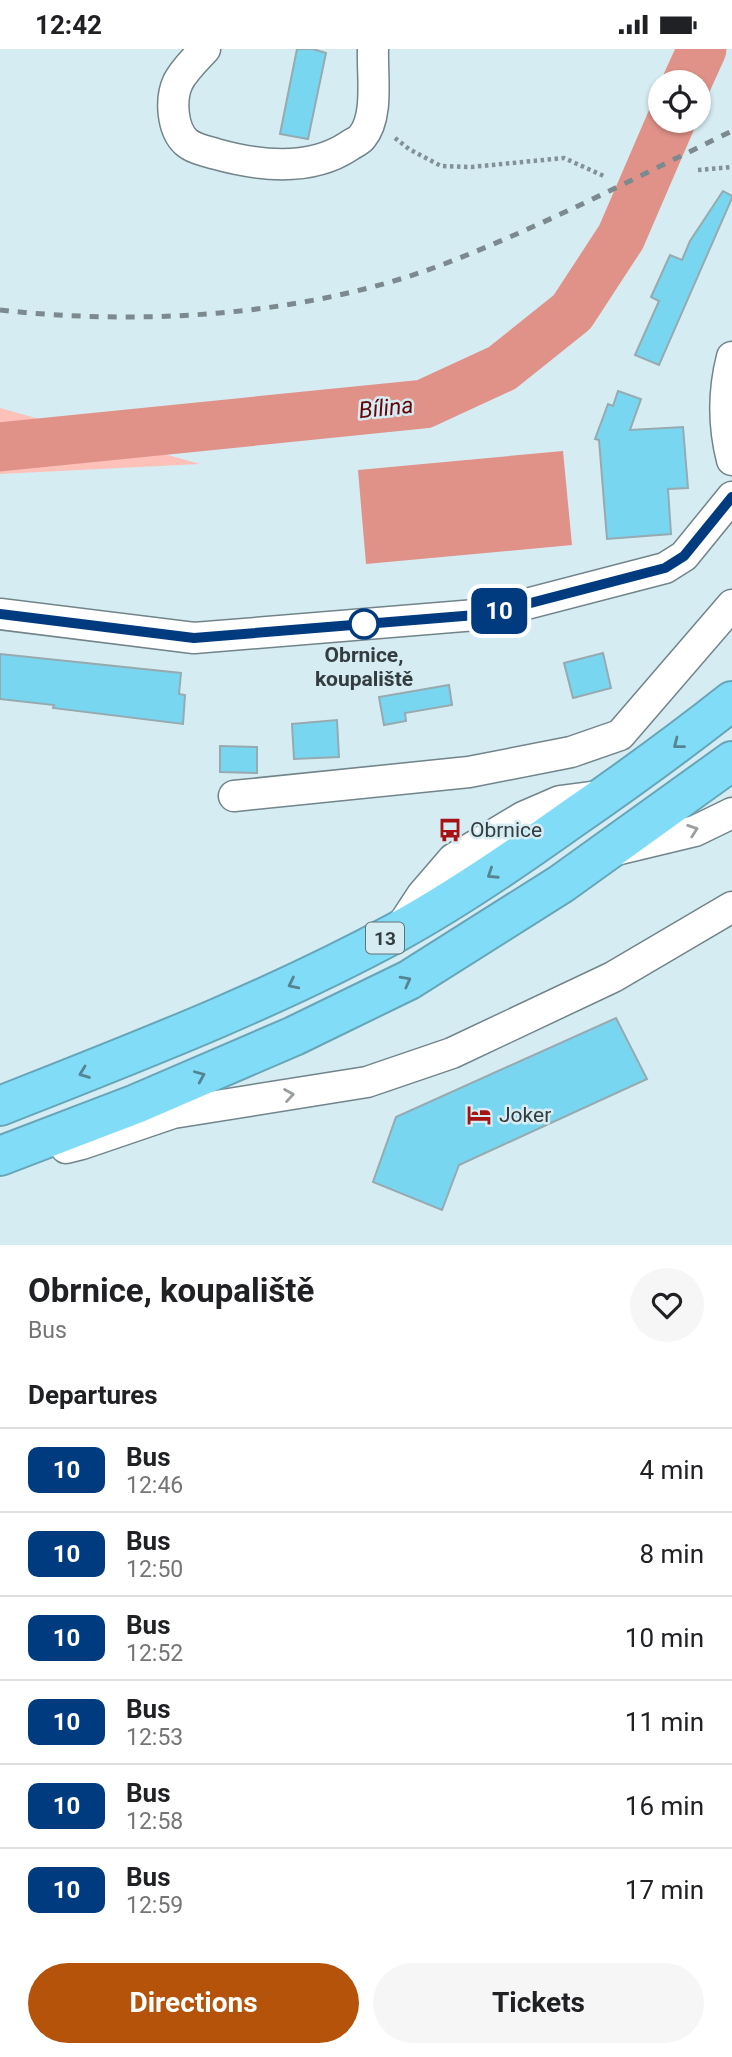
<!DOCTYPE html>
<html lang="en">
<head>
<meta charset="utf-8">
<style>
	:root { --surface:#fff; --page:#f6f6f6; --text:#202124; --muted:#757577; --line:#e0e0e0; --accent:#b45309 }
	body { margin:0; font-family:Roboto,sans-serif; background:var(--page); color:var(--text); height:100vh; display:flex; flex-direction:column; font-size:26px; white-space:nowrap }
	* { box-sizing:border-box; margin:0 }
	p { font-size:23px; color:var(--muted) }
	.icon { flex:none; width:38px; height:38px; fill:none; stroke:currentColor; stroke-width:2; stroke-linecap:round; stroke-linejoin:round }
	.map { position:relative; height:1196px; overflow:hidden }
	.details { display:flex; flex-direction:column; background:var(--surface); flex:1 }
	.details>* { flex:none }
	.badge { padding:0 14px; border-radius:10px; font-size:24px; line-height:46px }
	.controls { position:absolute; left:648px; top:21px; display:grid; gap:14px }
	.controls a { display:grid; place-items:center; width:63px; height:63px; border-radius:50%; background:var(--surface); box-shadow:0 2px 5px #0004; font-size:35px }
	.map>.badge { position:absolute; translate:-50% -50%; box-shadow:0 0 0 4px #fff }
	h2 { padding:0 28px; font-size:26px; line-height:63px }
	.round { display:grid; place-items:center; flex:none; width:74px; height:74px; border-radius:37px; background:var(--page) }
	.head { display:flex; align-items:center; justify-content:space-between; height:119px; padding:0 28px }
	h1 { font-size:33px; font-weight:700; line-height:52px }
	.action { display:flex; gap:14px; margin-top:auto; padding:14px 28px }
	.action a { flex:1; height:80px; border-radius:42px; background:var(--accent); color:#fff; font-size:28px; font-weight:700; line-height:80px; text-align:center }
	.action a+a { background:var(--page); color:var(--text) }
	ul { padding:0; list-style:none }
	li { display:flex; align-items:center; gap:21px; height:84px; padding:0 28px; border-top:2px solid var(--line) }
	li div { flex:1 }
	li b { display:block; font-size:26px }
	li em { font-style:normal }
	li .badge { min-width:77px; font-weight:700; text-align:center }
	.status { display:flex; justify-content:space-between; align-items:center; height:49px; padding:0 35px; background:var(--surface); direction:ltr }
	.status svg { height:19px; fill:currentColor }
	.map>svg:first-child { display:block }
	.green { fill:#fdc1b9 }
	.water { fill:#e09288 }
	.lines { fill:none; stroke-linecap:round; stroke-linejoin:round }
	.river { stroke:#e09288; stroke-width:49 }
	.building { fill:#79d6f0; stroke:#96aab0; stroke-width:2 }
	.minor-casing { stroke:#71848a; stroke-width:33 }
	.highway-casing { stroke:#66a5b7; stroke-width:42 }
	.path { stroke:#829297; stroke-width:4.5; stroke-dasharray:3.5 3.5; stroke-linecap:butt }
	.minor { stroke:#fff; stroke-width:30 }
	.highway { stroke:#81ddf7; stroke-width:38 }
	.rail { stroke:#7c8a8f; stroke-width:5; stroke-dasharray:9 9; stroke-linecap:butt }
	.oneway { stroke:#568492 }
	.oneway2 { stroke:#999e9f }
	.line-casing { stroke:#fff; stroke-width:16 }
	.line { stroke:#003b80; stroke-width:10 }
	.stop-dot { fill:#fff; stroke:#003b80; stroke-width:3.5 }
	.labels { text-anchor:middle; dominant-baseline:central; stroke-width:5; stroke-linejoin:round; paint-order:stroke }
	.shield { fill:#d6ecf3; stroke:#647175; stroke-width:2 }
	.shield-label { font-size:19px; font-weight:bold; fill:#333c3f }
	.stop-label { font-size:21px; font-weight:bold; fill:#333c3f; stroke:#d6ecf3 }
	.poi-label { font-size:21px; fill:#333c3f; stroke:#d6ecf3; text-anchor:start }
	.water-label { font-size:23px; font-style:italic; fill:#640507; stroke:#d6ecf3 }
</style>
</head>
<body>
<div class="status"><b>12:42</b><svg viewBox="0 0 49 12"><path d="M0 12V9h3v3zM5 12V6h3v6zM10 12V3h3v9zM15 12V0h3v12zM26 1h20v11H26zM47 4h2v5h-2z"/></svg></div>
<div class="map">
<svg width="732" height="1196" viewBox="0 0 732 1196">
	<rect width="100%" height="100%" fill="#d6ecf3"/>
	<polygon class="green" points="0,359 200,415 0,425"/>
	<polygon class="water" points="563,402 572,496 366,515 358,421"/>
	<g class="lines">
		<g class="river">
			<polyline points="687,33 702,0"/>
			<polyline points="0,398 424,355 502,319 572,263 621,188 671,72"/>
		</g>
	</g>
	<g class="building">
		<polygon points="297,0 313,0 326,4 308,90 280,85"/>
		<polygon points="723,142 732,147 732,149 659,316 635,306 659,252 651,248 670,206 682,211 690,192"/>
		<polygon points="618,342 641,350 630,381 683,378 688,439 668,440 671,485 607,490 599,391 595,390 608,355 613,357"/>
		<polygon points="603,604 611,639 573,649 564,614"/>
		<polygon points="0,605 181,624 179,645 185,646 183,675 53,659 54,656 0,650"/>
		<polygon points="449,636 452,656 405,664 406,672 384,676 379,648"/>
		<polygon points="337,671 339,708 294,710 292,675"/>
		<polygon points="220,697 257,698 257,724 220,723"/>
		<polygon points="616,969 647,1030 459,1116 442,1161 373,1133 396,1068"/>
	</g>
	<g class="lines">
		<g class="minor-casing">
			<g id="minor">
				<path d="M205 0C196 10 184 21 178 33 170 50 172 80 186 93 194 100 206 102 216 105 259 117 310 123 349 97 353 94 359 92 362 88 379 68 372 26 373 0"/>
				<path d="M732 308C723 343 723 376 732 411"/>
				<polyline points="0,565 194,589 488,565 665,519 684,507 732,448"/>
				<polyline points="234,747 469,723 571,703 620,686 732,556"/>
				<polyline points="616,801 695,782 732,764"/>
				<polyline points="399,881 422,846 453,810 523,768 560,752 606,746"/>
				<polyline points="66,1099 82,1095 173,1064 367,1033 452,1004 613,928 732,858"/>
			</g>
		</g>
		<g class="highway-casing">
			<g id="highway">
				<path d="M0 1057C134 1004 270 952 397 883 457 850 514 811 570 771 625 733 679 694 732 652"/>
				<polyline points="0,1107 136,1055 294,987 409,931 561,835 732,712"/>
			</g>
		</g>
		<g class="path">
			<polyline points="395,89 409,100 441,117 471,118 564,109 606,128"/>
			<polyline points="698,121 732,118"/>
		</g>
		<use href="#minor" class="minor"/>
		<use href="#highway" class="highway"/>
		<path class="rail" d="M0 261C143 277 308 267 444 215 543 177 637 128 732 82"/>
	</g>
	<defs><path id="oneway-chevron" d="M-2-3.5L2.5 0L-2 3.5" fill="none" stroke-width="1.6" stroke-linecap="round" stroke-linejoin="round" transform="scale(1.75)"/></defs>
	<g class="oneway">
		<use href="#oneway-chevron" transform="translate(678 695) rotate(142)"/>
		<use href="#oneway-chevron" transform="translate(492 825) rotate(147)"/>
		<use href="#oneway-chevron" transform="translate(406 932) rotate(-28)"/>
		<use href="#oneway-chevron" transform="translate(293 935) rotate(154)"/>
		<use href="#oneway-chevron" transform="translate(84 1024) rotate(159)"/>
		<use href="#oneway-chevron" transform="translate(200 1027) rotate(-23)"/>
	</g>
	<g class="oneway2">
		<use href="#oneway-chevron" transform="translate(693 781) rotate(-19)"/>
		<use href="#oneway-chevron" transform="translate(289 1046) rotate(-9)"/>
	</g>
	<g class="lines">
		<g class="line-casing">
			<polyline id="line" points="0,565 194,589 488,565 665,519 684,507 732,448"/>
		</g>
		<use href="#line" class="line"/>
	</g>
	<defs>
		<g id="bus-bare" transform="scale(1.89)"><path d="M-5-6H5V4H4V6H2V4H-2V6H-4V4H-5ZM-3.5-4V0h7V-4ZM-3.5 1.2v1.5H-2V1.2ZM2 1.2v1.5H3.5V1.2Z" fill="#a71315" stroke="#d6ecf3" stroke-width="2.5" paint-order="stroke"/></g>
		<g id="hotel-bare" transform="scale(1.89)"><path d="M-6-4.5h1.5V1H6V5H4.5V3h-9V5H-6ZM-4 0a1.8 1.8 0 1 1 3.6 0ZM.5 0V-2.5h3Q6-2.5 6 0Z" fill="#a71315" stroke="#d6ecf3" stroke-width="2.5" paint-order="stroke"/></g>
	</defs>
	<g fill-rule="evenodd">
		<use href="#bus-bare" x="450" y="781"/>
		<use href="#hotel-bare" x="479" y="1066"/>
	</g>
	<circle class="stop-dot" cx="364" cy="575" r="14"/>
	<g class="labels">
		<rect class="shield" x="366" y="873.5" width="38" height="31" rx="5"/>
		<g class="shield-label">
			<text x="385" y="889">13</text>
		</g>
		<g class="stop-label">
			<text x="364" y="606">Obrnice,<tspan x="364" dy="24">koupaliště</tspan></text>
		</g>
		<g class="poi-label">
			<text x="470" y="781">Obrnice</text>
			<text x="499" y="1066">Joker</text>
		</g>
		<g class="water-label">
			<text transform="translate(386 359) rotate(-6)">Bílina</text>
		</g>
	</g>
</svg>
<div class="controls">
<a><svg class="icon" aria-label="locate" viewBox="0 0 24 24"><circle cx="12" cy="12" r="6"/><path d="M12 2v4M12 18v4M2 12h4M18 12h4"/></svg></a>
</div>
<b class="badge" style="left:499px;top:562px;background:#003b80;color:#fff">10</b>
</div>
<section class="details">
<div class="head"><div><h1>Obrnice, koupaliště</h1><p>Bus</p></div><a class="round"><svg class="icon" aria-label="heart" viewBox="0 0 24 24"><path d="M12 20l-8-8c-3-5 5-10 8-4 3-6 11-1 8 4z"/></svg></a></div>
<h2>Departures</h2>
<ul>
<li><span class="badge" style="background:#003b80;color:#fff">10</span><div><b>Bus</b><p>12:46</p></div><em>4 min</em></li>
<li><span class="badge" style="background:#003b80;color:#fff">10</span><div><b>Bus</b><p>12:50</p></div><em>8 min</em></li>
<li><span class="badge" style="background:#003b80;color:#fff">10</span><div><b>Bus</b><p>12:52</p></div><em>10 min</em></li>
<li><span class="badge" style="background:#003b80;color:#fff">10</span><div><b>Bus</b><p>12:53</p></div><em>11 min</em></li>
<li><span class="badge" style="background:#003b80;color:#fff">10</span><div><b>Bus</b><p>12:58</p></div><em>16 min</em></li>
<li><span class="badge" style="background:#003b80;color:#fff">10</span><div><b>Bus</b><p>12:59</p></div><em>17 min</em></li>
</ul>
<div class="action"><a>Directions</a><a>Tickets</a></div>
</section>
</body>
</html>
